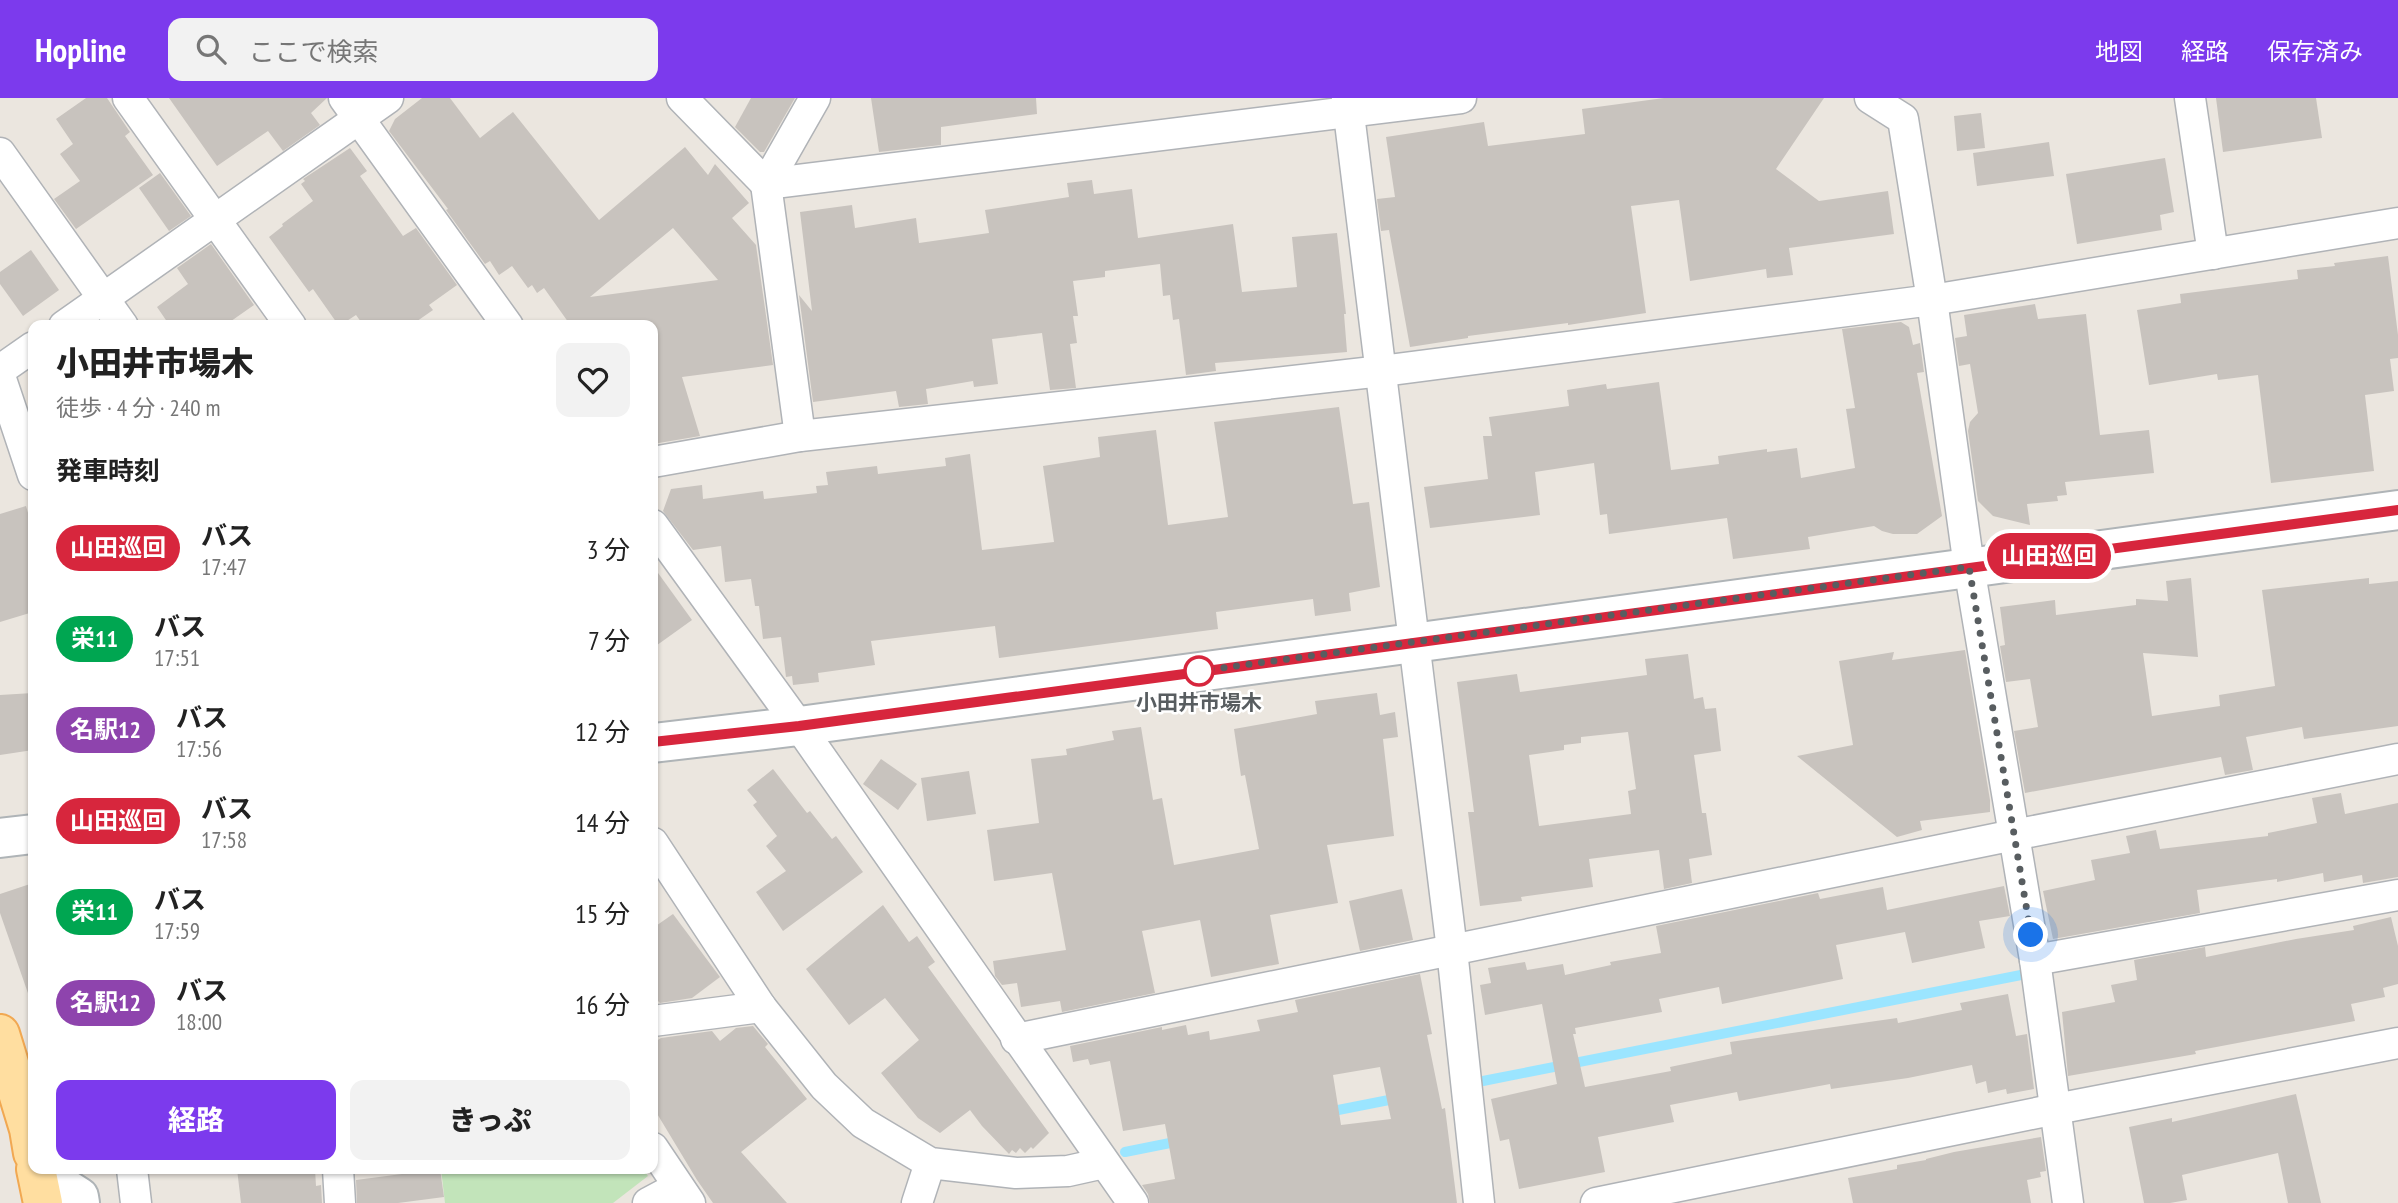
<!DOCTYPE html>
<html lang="ja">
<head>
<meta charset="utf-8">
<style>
	:root { --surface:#fff; --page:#f2f2f2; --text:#222; --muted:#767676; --accent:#7c3aed }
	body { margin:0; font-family:"PT Sans Narrow","Noto Sans JP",sans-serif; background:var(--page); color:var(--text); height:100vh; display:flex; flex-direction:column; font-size:26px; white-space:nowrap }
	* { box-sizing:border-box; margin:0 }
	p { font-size:23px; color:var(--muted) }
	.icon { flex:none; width:38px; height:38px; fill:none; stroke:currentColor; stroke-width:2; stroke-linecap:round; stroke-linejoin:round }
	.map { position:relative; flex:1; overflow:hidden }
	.side { position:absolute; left:28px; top:222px; width:630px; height:854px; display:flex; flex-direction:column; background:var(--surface); border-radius:14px; box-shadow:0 2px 5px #0004 }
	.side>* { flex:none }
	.badge { padding:0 14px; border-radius:23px; font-size:24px; line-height:46px }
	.you { position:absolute; width:35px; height:35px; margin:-18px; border:5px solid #fff; border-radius:50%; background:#1a73e8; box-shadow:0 0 0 10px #1a73e833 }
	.map>.badge { position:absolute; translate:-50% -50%; box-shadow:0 0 0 4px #fff }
	h2 { padding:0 28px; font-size:26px; line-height:63px }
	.round { display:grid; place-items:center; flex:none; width:74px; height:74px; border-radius:14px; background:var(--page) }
	.summary { display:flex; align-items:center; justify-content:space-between; height:119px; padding:0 28px }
	h1 { font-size:33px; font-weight:800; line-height:52px }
	.action { display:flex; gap:14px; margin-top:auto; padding:14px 28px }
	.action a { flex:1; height:80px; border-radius:14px; background:var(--accent); color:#fff; font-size:28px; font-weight:800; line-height:80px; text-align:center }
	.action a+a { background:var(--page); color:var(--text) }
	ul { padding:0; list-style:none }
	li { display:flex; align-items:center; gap:21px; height:91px; padding:0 28px }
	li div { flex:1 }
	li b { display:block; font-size:26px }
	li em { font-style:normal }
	li .badge { min-width:77px; font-weight:700; text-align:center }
	header { display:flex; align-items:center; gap:42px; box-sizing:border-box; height:98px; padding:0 35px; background:var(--accent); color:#fff }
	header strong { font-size:33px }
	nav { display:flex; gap:38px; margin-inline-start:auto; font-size:24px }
	.search { width:490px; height:63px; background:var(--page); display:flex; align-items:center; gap:18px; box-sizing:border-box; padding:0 24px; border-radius:14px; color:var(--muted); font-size:26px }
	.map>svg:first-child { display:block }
	.green { fill:#c2e4ba }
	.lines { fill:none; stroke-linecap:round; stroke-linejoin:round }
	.stream { stroke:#9be5ff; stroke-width:10 }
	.building { fill:#c8c3be; fill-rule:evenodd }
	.minor-casing { stroke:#b0b3b7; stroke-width:33 }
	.secondary-casing { stroke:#afb4b7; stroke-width:42 }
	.primary-casing { stroke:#f1a852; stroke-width:42 }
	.minor { stroke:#fff; stroke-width:30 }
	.secondary { stroke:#fff; stroke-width:38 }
	.primary { stroke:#ffdea0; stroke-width:38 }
	.line-casing { stroke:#fff; stroke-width:16 }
	.line { stroke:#d7263d; stroke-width:10 }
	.walk { stroke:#585d60; stroke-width:7; stroke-dasharray:0 12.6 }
	.stop-dot { fill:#fff; stroke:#d7263d; stroke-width:3.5 }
	.labels { text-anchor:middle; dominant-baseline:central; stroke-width:5; stroke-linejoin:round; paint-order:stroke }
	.stop-label { font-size:21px; font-weight:bold; fill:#585d60; stroke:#fff }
</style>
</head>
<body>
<header>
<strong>Hopline</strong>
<div class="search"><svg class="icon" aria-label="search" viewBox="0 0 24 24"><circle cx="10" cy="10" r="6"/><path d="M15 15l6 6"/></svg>ここで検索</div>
<nav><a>地図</a><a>経路</a><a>保存済み</a></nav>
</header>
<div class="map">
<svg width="2398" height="1105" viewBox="0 0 2398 1105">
	<rect width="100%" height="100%" fill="#ebe6df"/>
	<polygon class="green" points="441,1071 643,1071 648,1078 613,1105 445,1105"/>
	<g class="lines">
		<g class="stream">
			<polyline points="1483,983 2021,877"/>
			<polyline points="1328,1014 1399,1000"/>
			<polyline points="1125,1054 1180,1043"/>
		</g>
	</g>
	<g class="building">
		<polygon points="86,0 107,0 130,34 125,38 153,77 76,131 54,101 80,83 60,56 73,46 56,21"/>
		<polygon points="169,0 327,0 311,15 320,27 283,53 268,33 217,68"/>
		<path d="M422 0H450L480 40 513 14 599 122 685 49 708 77 715 66 749 105 732 120 756 147 773 267 682 279 700 338 653 346V228H571L544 190 537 195 532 187 528 190 512 168 499 177 490 163 485 166 446 112 448 111 389 33 395 21ZM673 130 718 182 590 199Z"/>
		<polygon points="751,0 795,0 764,54 760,54 735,29"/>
		<polygon points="871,0 1036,0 1037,16 941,29 941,47 879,54"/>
		<polygon points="1664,0 1824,0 1776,71 1819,103 1888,93 1894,136 1789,150 1793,177 1767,180 1766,171 1690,183 1679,102 1631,108 1646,215 1568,227 1568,225 1468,238 1468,240 1410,249 1389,132 1381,133 1377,101 1395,99 1386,39 1484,24 1488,48 1585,36 1582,11"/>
		<polygon points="2216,0 2316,0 2322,40 2223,54"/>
		<polygon points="1981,15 1985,50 1957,53 1954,18"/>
		<polygon points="2049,44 2054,78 1977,88 1973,55"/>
		<polygon points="350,50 367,73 360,78 403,138 416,130 457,187 429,207 433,212 410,228 364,228 356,217 339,228 313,191 309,194 269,139 283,128 282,126 313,103 301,86 305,83 303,81"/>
		<polygon points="2165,60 2174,114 2160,117 2162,132 2077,146 2066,76"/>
		<polygon points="160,75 191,118 169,133 139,90"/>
		<polygon points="1092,82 1094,96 1132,91 1138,140 1233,126 1242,194 1297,189 1292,139 1337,135 1346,216 1344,216 1347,254 1215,265 1216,273 1186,277 1179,221 1173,222 1170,197 1163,198 1160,166 1105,173 1105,179 1073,183 1078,218 1073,218 1077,245 1070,246 1076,290 1050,292 1042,235 992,241 998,286 974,289 973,283 926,291 928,306 899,309 896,293 813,304 799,197 812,213 800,114 852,107 855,130 916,120 919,145 989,135 985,112 1069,99 1067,85"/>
		<polygon points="211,146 254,207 224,228 170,228 157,209 188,186 177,170"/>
		<polygon points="31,152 59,192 23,218 0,186 0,174"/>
		<polygon points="2388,158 2398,237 2398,260 2390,261 2394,293 2365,297 2374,373 2271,385 2258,277 2218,282 2217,276 2149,287 2137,212 2181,205 2180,196 2298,181 2297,172 2335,168 2334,165"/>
		<polygon points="2035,206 2038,221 2086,216 2100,337 2149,332 2154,375 2065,384 2067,397 2057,398 2058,403 2027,406 2030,427 1993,418 1978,403 1968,333 1970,324 1978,315 1970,266 1959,268 1955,240 1967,238 1964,217"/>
		<polygon points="1901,224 1909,229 1913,247 1920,245 1924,274 1917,275 1942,418 1917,436 1893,436 1882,433 1874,428 1808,439 1810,451 1733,461 1727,420 1609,436 1607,416 1600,417 1594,365 1535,374 1540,417 1430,430 1424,389 1488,381 1483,338 1492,338 1489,319 1569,308 1567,292 1606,286 1607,291 1659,284 1671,372 1719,366 1718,358 1767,351 1767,354 1797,350 1801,380 1855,370 1846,311 1855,310 1842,231"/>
		<polygon points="1339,309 1353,406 1369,404 1380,489 1349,495 1351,513 1315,518 1313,501 1216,514 1218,531 999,560 995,528 871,543 875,567 818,575 819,584 793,587 792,578 786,579 781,539 763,541 759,508 755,508 751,481 725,484 721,448 693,452 663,413 671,391 702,387 703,401 763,393 764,401 817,395 816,388 828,387 826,374 877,368 878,376 946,368 945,360 970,356 982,452 1054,444 1043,368 1100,359 1098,339 1156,332 1168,427 1228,419 1214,324"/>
		<polygon points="26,408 33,432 33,514 0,524 0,416"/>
		<polygon points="653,468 692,522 653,550"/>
		<polygon points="2191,480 2198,559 2143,555 2152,618 2220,608 2219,597 2275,588 2262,492 2369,480 2369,486 2398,483 2398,628 2304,641 2302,629 2246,639 2253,672 2225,677 2221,659 2025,695 2014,633 2038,629 2030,581 2006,584 2000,548 2005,547 2000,509 2055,502 2056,517 2136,507 2136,501 2168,503 2166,483"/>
		<polygon points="1965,552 1990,702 1990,714 1920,723 1922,732 1897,739 1797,658 1853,647 1839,563 1894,554 1892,562"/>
		<path d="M1688 556 1694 601 1703 599 1705 611 1716 610 1721 653 1694 657 1702 715H1706L1712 757 1689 761 1692 785 1664 791 1659 752 1589 761 1593 789 1521 799 1522 803 1480 808 1468 714H1474L1457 584 1517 576 1520 594 1647 577 1645 561ZM1628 634 1636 691 1628 693 1631 716 1539 728 1529 657 1564 652V647L1581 645V639Z"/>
		<polygon points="33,595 33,652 0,657 0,597"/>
		<polygon points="1377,595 1380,617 1395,614 1398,639 1383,641 1394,738 1327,747 1338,805 1270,817 1279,866 1211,879 1200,822 1142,833 1155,895 1062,914 1060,903 1021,909 1017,885 1002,887 995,878 993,863 1066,852 1052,775 994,783 987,732 1039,725 1031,661 1067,657 1066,651 1114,642 1112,633 1141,629 1153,702 1162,700 1174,767 1259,751 1245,677 1241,678 1234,631 1317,616 1315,603"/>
		<polygon points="881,661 917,686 898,712 863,686"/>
		<polygon points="773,671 807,715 810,713 832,741 836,738 863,774 783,833 756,794 786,773 766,748 777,738 753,707 757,704 747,692"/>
		<polygon points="969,673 976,716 927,723 921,680"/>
		<polygon points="2341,695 2345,716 2398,705 2398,779 2363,785 2362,777 2324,784 2323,775 2277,784 2277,781 2197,792 2200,815 2053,841 2043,793 2095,782 2091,762 2130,755 2126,738 2156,732 2160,751 2268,738 2268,735 2317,725 2312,700"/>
		<polygon points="33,785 33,900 30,901 0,815 0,796"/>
		<polygon points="2004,788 2010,818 1979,823 1985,850 1912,865 1905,834 1836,847 1843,881 1722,906 1719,889 1659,901 1662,914 1575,930 1576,936 1573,936 1585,989 1671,973 1670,969 1732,956 1730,944 1897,920 1898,925 1962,912 1960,905 2008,896 2016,938 2027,936 2034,991 2007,996 2006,991 1988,995 1986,983 1976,986 1972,967 1908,980 1831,991 1830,986 1739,1003 1737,994 1670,1007 1674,1024 1598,1039 1605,1074 1519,1091 1509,1041 1500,1043 1491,1001 1557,986 1542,906 1485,917 1480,887 1491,885 1488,870 1525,864 1527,872 1563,866 1565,877 1611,867 1610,864 1661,855 1656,828 1818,795 1820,801 1883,789 1887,812"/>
		<polygon points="1402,791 1413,842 1360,853 1349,803"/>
		<polygon points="883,807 909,844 917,838 935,864 928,869 1049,1035 1033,1051 1031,1049 1025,1055 1020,1050 1016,1055 1012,1052 1009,1056 982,1028 970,1012 940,1035 918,1020 881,975 919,942 885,900 849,927 806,871"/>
		<polygon points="673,816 720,879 692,900 660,905 653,898 653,830"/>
		<polygon points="2391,819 2398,848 2398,886 2383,890 2385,899 2351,906 2355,923 2195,953 2196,956 2068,978 2062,914 2115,904 2111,887 2137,882 2134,862 2205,849 2206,859 2296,841 2354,832 2353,828"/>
		<path d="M1420 876 1432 936 1427 937 1442 1011 1445 1010 1457 1105H1150L1148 1096 1142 1087 1175 1081 1165 1026 1123 1033 1110 963 1090 967 1088 961 1073 964 1070 948 1162 929V932L1186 927 1188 937 1209 933 1210 942 1260 933 1257 922 1298 914 1295 902ZM1380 969 1391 1021 1341 1027 1333 977Z"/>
		<polygon points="753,928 768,946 765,949 807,1001 741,1054 787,1105 713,1105 697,1082 653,1009 653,945 661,940 712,933 720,943 736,930"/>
		<polygon points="2296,996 2321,1105 2288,1105 2278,1055 2182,1077 2187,1102 2170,1105 2144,1105 2129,1029 2172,1020 2172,1024"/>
		<polygon points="2041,1039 2046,1073 2040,1074 2041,1079 2027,1082 2031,1105 1853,1105 1848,1080 1897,1071 1897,1067 1926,1062 1926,1061 1954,1054"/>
		<polygon points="237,1071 315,1071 316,1088 321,1087 322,1105 241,1105"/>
		<polygon points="440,1071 444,1099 398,1105 357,1105 356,1082"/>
	</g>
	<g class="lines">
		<g class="minor-casing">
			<g id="minor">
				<polyline points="128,0 291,228"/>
				<polyline points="344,0 508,228"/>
				<polyline points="682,0 766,86 1461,0"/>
				<polyline points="1347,0 1452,852 1479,1105"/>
				<polyline points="1870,0 1903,21 1932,202 1969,469 2035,862 2068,1105"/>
				<polyline points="2190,0 2213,156"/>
				<polyline points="0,55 123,228"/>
				<polyline points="64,228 388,0"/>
				<polyline points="0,272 33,249"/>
				<polyline points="0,278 33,377"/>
				<polyline points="800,338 766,86 815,0"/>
				<polyline points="653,364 800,338 1382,273 1932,202 2398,125"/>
				<polyline points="653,427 799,628 1133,1105"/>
				<polyline points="653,745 761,909 824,988 863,1025 930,1065 1016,1075 1068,1073 1104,1065"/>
				<polyline points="2035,862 2398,797"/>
				<polyline points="653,923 761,909"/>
				<polyline points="1016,941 2014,737 2398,661"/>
				<polyline points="653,1050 690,1105"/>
				<polyline points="132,1071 136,1105"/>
				<polyline points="338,1071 340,1105"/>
				<polyline points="648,1105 678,1089"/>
				<polyline points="917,1105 930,1065"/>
				<polyline points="1596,1105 2056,1011 2398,945"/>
			</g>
		</g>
		<g class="secondary-casing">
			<g id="secondary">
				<polyline points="653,645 799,628 2398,412"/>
				<polyline points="0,740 33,736"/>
				<polyline points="37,1072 79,1099 80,1105"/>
			</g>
		</g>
		<g class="primary-casing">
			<g id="primary">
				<polyline points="0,936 29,1031 33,1055"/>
				<polyline points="36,1071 43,1105"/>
			</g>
		</g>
		<use href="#minor" class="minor"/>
		<use href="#secondary" class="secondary"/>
		<use href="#primary" class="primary"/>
	</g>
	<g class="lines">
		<g class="line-casing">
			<polyline id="line" points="653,644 799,628 2398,412"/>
		</g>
		<use href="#line" class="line"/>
		<polyline class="walk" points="1199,573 1969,469 2031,837"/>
	</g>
	<circle class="stop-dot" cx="1199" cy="573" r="14"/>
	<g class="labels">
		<g class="stop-label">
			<text x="1199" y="604">小田井市場木</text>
		</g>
	</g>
</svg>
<div class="you" style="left:2031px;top:837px"></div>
<b class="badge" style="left:2049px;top:458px;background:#d7263d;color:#fff">山田巡回</b>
<section class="side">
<div class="summary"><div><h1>小田井市場木</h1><p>徒歩 · 4 分 · 240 m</p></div><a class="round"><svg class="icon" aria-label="heart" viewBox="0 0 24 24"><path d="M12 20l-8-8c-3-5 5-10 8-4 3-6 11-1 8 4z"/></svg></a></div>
<h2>発車時刻</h2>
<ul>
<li><span class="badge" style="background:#d7263d;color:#fff">山田巡回</span><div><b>バス</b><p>17:47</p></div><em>3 分</em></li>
<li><span class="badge" style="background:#00a651;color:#fff">栄11</span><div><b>バス</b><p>17:51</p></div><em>7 分</em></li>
<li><span class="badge" style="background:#8e44ad;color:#fff">名駅12</span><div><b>バス</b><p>17:56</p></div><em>12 分</em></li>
<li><span class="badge" style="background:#d7263d;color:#fff">山田巡回</span><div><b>バス</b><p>17:58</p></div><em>14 分</em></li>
<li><span class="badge" style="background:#00a651;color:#fff">栄11</span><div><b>バス</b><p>17:59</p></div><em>15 分</em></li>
<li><span class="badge" style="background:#8e44ad;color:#fff">名駅12</span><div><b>バス</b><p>18:00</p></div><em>16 分</em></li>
</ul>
<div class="action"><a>経路</a><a>きっぷ</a></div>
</section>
</div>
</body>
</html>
